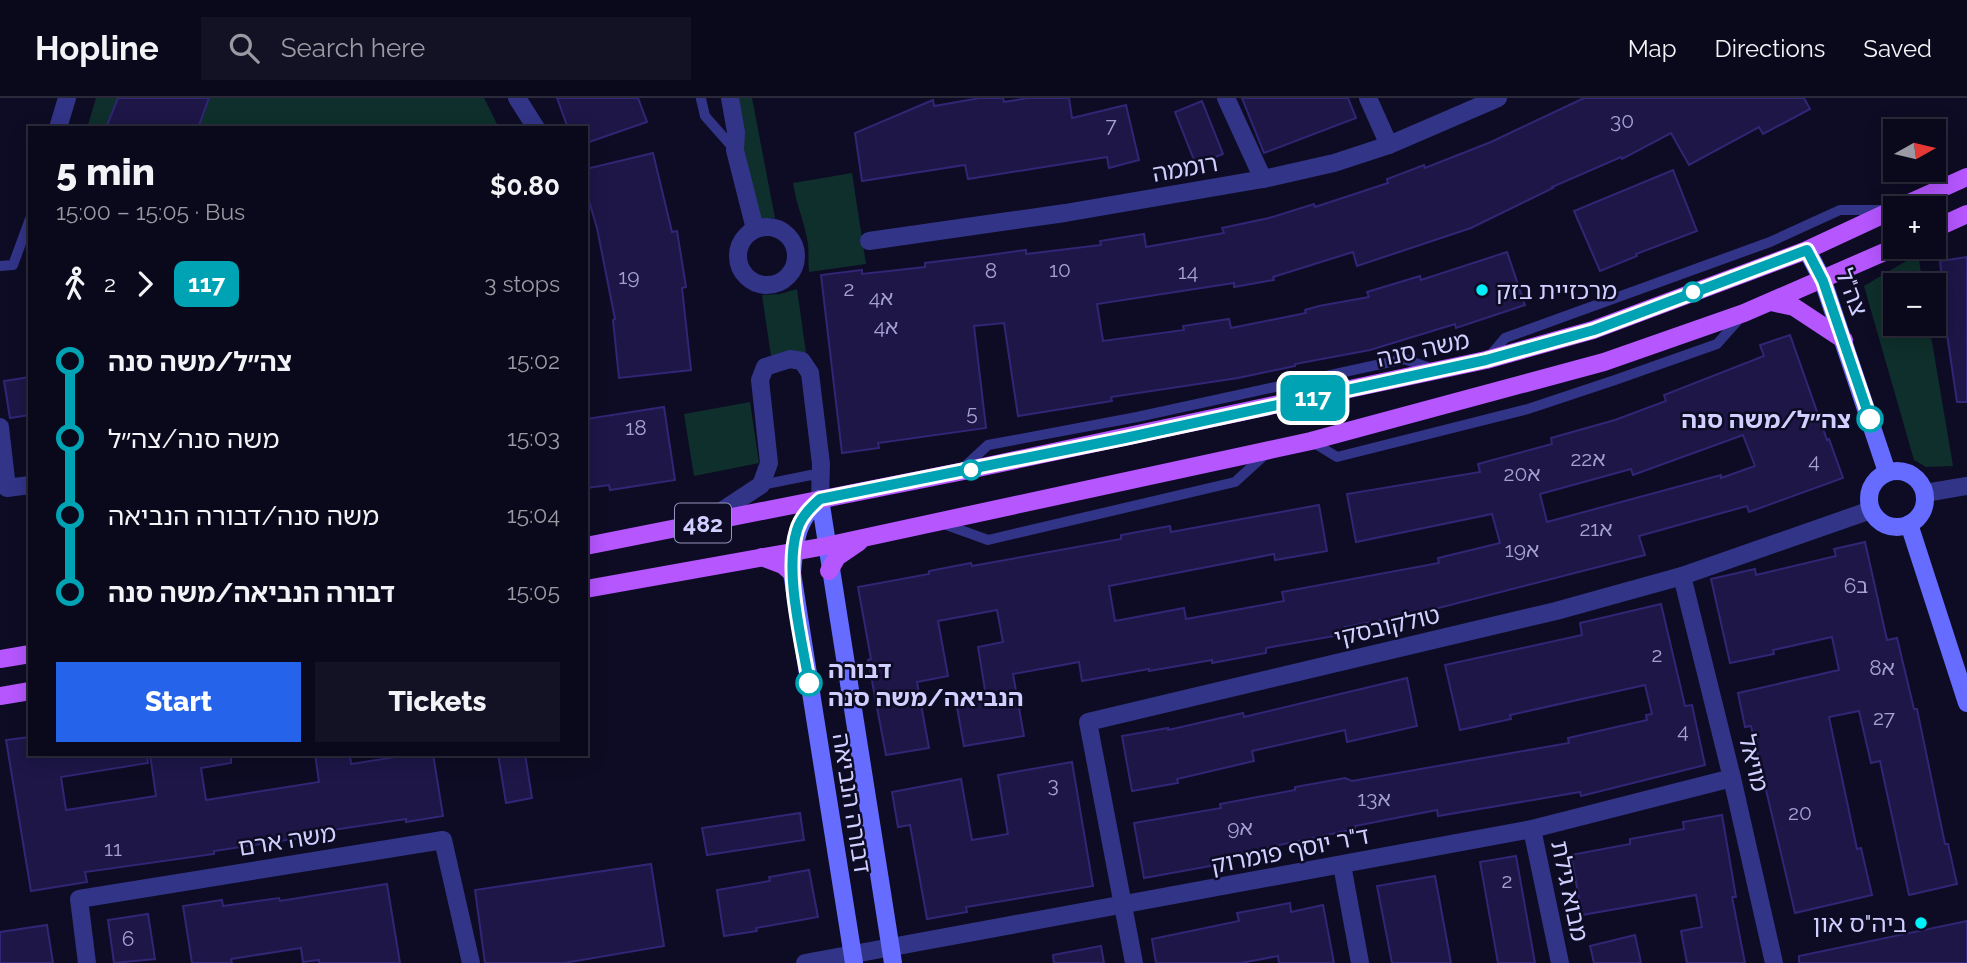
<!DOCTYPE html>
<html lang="en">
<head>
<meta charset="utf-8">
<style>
	:root { --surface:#0a091b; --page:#131224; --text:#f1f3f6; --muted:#999aa3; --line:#2a2a3a; --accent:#2563eb }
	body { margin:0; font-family:Raleway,"Noto Sans Hebrew",sans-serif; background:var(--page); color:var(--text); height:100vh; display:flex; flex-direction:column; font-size:26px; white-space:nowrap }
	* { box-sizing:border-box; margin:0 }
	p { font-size:23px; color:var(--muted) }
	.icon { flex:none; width:38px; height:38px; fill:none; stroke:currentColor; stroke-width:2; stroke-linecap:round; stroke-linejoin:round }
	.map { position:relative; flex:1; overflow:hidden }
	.details { position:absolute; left:28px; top:28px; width:560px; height:630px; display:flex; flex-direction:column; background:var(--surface); border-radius:0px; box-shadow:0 4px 18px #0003,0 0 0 2px var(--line) }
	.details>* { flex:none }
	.badge { padding:0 14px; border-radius:10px; font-size:24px; line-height:46px }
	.needle { width:46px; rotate:82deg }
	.fabs { position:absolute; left:1883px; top:21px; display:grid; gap:14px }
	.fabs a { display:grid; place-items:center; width:63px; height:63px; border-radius:0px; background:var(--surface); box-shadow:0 4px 18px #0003,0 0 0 2px var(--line); font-size:35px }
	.map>.badge { position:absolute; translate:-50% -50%; box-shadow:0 0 0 4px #fff }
	.legs { display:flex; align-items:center; gap:10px; height:77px; padding:0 28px; font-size:23px }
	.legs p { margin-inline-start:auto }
	.summary { display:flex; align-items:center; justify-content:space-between; height:119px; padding:0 28px }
	h1 { font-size:38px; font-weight:800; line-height:52px }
	.cta { display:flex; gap:14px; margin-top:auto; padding:14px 28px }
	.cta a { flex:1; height:80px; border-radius:0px; background:var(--accent); color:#fff; font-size:28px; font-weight:800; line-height:80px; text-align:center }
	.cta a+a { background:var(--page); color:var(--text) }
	ul { padding:0 28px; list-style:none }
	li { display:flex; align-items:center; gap:24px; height:77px; font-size:26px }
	li i { display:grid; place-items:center; width:10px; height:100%; margin:0 9px; background:currentColor }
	li i::after { content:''; width:18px; height:18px; margin:-9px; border:5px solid; border-radius:50%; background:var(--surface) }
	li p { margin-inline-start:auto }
	li:first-child i { background:linear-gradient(#0000 50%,currentColor 0) }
	li:last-child i { background:linear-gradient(currentColor 50%,#0000 0) }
	header { display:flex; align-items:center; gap:42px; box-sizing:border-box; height:98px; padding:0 35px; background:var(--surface); border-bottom:2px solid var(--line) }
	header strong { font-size:33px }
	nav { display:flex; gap:38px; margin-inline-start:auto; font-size:24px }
	.search { width:490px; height:63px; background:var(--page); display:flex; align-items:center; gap:18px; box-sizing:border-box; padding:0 24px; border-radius:0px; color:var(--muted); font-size:26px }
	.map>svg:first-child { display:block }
	.green { fill:#0e2f2b }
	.building { fill:#1d1647; stroke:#302675; stroke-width:2; fill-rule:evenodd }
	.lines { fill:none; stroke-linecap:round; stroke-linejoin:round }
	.lane { stroke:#323488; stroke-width:10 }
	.street { stroke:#323488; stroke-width:18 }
	.secondary { stroke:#666cff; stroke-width:18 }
	.primary { stroke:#b556ff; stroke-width:18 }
	.line-1-casing { stroke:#fff; stroke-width:16 }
	.line-1 { stroke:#00a3b4; stroke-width:10 }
	.poi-dot { fill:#00f1fa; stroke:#0e0c24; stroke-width:2.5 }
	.stop-1-dot { fill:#fff; stroke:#00a3b4; stroke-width:3.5 }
	.labels { text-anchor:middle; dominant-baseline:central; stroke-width:5; stroke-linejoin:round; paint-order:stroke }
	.number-label { font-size:21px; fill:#a4a1d1 }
	.shield { fill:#0e0c24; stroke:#9694bd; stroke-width:2 }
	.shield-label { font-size:23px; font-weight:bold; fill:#d1cfff }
	.street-label { font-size:24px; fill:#d1cfff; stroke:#0e0c24 }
	.poi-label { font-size:24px; fill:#d1cfff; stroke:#0e0c24; text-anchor:start }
	.stop-label { font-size:24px; font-weight:bold; fill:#d1cfff; stroke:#0e0c24; text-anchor:end }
</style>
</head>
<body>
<header>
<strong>Hopline</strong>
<div class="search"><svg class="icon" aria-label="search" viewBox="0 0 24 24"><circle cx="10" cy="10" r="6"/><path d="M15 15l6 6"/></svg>Search here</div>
<nav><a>Map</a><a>Directions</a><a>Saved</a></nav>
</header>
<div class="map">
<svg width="1967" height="865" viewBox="0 0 1967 865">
	<rect width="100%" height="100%" fill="#0e0c24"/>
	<g class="green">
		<polygon points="96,0 484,0 499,30 87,30"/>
		<polygon points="734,0 752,0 775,120 758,121"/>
		<path d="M852 75 866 166 809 174C808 165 809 155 808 146 805 125 796 106 793 85Z"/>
		<polygon points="1918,156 1923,187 1895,187 1895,226 1929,226 1953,368 1926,369 1914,362 1864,188"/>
		<polygon points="797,191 806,255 787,253 771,258 762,197 780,196"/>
		<polygon points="750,304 759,365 694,378 684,316"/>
	</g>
	<g class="building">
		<polygon points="118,0 209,0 198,30 106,30"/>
		<polygon points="557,0 638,0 647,24 586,45 586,30 568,30"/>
		<polygon points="980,0 1003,0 1004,4 1028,0 1069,0 1072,20 1126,7 1139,62 1109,70 1107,59 968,81 965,67 862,83 855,35 933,2 934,8"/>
		<polygon points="1242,0 1348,0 1356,20 1264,55"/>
		<polygon points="1584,0 1804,0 1810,11 1763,36 1759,29 1689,67 1671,35 1622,61 1621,59 1552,89 1553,90 1471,130 1357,168 1353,154 1273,179 1274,182 1234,189 1234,185 1097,206 1103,243 1184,232 1183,228 1229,221 1231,230 1306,215 1305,212 1319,208 1369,199 1367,194 1420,178 1421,182 1507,154 1525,207 1456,230 1455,226 1370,252 1295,266 1295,268 1238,280 1111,299 1112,303 1018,318 1004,225 974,228 986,330 878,345 879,350 842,355 821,177 862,172 862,176 925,169 925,165 982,158 1026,152 1026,156 1101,147 1100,143 1144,136 1146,149 1224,135 1222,130 1269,120 1314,106 1315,109 1388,85 1387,81 1424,67 1425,70 1491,44"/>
		<polygon points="1202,3 1223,56 1196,67 1175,14"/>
		<polygon points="653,55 672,134 677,133 686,189 682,190 691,272 619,280 613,222 615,221 597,130 586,93 586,71"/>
		<polygon points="1673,72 1697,133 1636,156 1637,158 1600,173 1574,113"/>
		<polygon points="1967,159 1967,304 1957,304 1944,216 1946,216 1940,163"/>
		<path d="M1790 237 1827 342 1829 341 1843 380 1749 414 1747 408 1639 438 1645 457 1419 515 1345 529 1346 536 1266 550V555L1212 565V562L1149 573V571L1082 583 1079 564 1013 576 1024 638 964 648 956 604 986 598 978 549 1003 544 997 512 938 523 948 578 917 584 929 650 886 657 868 562 871 561 858 489 929 476V473L971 465 972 468 1121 441V437L1170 428 1171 434 1319 407 1327 453 1275 462 1274 456 1109 488 1115 523 1184 510 1186 521 1284 503 1282 494 1439 465 1438 460 1500 445 1492 416 1356 444 1347 396 1480 374 1478 366 1552 346 1551 340 1615 322 1666 303 1664 297 1764 258 1760 247ZM1743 337 1755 368 1721 380V377L1547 424 1540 396 1631 371 1633 377Z"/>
		<polygon points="30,279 30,317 10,320 4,283"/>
		<polygon points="664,309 675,382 610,392 609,387 586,390 586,321"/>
		<polygon points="1865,444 1887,542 1897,540 1914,611 1917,611 1945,746 1948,746 1957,786 1909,797 1880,663 1871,665 1859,613 1829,619 1857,751 1861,750 1872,797 1795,815 1751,628 1745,629 1738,595 1839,572 1832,539 1773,552 1774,556 1730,565 1711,481 1755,471 1756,477 1836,458 1834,451"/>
		<polygon points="1661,506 1685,608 1692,607 1705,667 1581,698 1580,694 1438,718 1437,712 1355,728 1355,731 1214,761 1216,767 1144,780 1134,725 1221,710 1220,706 1295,692 1295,689 1345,680 1352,683 1569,645 1568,640 1647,622 1646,617 1652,616 1645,587 1510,617 1511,621 1460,632 1445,567 1582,537 1580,525"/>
		<polygon points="1407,580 1417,628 1347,644 1345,632 1252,653 1254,663 1177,681 1178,685 1132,693 1122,638 1168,630 1168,632 1243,615 1244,619"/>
		<polygon points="30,639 30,656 147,656 148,665 61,679 66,712 156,698 150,656 231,656 231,665 201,670 206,702 319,684 315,656 350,656 351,666 396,659 396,656 433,656 443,718 406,724 406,721 299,737 300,740 214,753 214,756 85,774 87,784 31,793 6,642"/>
		<polygon points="498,656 525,656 532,700 506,705"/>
		<polygon points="1072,664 1093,788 966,809 967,814 927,821 910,727 898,729 892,694 961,681 972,742 1008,736 998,677"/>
		<polygon points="800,715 804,742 707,757 702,730"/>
		<polygon points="1722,717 1736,799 1732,799 1745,865 1687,865 1681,833 1702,829 1696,797 1582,817 1571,757 1630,746 1630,741 1684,731 1683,724"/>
		<polygon points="1516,758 1535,865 1498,865 1480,764"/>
		<polygon points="651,766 664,848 564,865 485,865 475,792"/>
		<polygon points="809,772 818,819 756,830 757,833 724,838 717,792 770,783 769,779"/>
		<polygon points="1435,778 1451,865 1392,865 1377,788"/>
		<polygon points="387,786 400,865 319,865 319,862 303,864 301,850 231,861 232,865 192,865 183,808 222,802 223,808 279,800 280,803"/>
		<polygon points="1290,805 1291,814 1323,807 1334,865 1279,865 1278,858 1241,865 1156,865 1152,841 1239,823 1237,815"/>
		<polygon points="148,816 155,861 114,865 108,822"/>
		<polygon points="1967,823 1967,865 1799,865 1799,858"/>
		<polygon points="47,827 53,865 0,865 0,834"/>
		<polygon points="1635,837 1641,865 1594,865 1590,848"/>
		<polygon points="1101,848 1104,865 1054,865 1053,857"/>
	</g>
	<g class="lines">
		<g class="lane">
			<polyline points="701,1 705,18 735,52"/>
			<polyline points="0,168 13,167 30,121"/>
			<polyline points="1488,260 1505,240 1770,144 1840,112 1883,112"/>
			<polyline points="1311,343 1337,359 1528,311 1615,282 1717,246 1741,219"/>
			<polyline points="962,371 988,347 1137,319 1404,261 1433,271"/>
			<polyline points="761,387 811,377 820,381"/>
			<polyline points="941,425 988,442 1235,384 1268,354"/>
		</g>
		<g class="street">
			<polyline points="517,0 536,30"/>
			<polyline points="730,0 736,34 735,52 755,131"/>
			<polyline points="1226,0 1263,81"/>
			<polyline points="1368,0 1389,47"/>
			<polyline points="58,30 67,0"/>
			<circle cx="767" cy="158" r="29"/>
			<polyline points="869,143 1065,115 1263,81 1334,65 1389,47 1498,0"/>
			<polyline points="0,329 7,390 30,387"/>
			<polyline points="1925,395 1967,388"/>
			<polyline points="705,424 761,387 769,365 760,282 765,269 790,261 802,263 810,275 821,366 820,401"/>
			<polyline points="1682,478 1732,680 1774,865"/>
			<polyline points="1532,731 1560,865"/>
			<polyline points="1342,767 1360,865"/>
			<polyline points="87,865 79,801 443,742 471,865"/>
			<polyline points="805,865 1532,731 1732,680"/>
			<polyline points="1134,865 1088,624 1556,513 1682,478 1871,412"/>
		</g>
		<g class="secondary">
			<polyline points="1807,152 1823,183 1887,374"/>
			<circle cx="1897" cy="401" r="28"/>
			<path d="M820 401C795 424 795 444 792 475L854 865"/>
			<polyline points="820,401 893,865"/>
			<polyline points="1909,426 1967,605"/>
		</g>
		<g class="primary">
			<polyline points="1898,110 1967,79"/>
			<polyline points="1934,131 1967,116"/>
			<polyline points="1771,204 1794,209 1844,242"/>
			<polyline points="586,448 959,374 1486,262 1593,232 1807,152 1895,111"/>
			<polyline points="762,459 783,467 792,475"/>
			<polyline points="829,473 837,459 859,444"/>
			<polyline points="586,491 826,448 1311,343 1604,264 1744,215 1896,149"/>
			<polyline points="0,561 30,556"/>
			<polyline points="0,598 30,593"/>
		</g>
	</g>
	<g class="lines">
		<g class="line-1-casing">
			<path id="line-1" d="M809 585C802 541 784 474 797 432 801 419 810 410 820 401L1125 340 1486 262 1594 232 1807 152 1823 183 1870 321"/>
		</g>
		<use href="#line-1" class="line-1"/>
	</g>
	<g class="poi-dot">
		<circle cx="1482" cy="192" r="7"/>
		<circle cx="1921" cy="825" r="7"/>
	</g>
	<g class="stop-1-dot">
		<circle cx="1693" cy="194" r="9"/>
		<circle cx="1870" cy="321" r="12"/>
		<circle cx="971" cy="372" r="9"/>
		<circle cx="809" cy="585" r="12"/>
	</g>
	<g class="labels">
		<g class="number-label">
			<text x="1622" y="22">30</text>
			<text x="1111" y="26">7</text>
			<text x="1060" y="171">10</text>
			<text x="991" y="172">8</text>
			<text x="1188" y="173">14</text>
			<text x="629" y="178">19</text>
			<text x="849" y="190">2</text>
			<text x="881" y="199">4א</text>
			<text x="886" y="228">4א</text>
			<text x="972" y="314">5</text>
			<text x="636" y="329">18</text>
			<text x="1588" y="360">22א</text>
			<text x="1814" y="362">4</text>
			<text x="1522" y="375">20א</text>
			<text x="1596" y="430">21א</text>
			<text x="1522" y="451">19א</text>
			<text x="1856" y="487">6ב</text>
			<text x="1657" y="556">2</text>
			<text x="1882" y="569">8א</text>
			<text x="1884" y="619">27</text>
			<text x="1683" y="632">4</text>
			<text x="1053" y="686">3</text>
			<text x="1374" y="700">13א</text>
			<text x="1800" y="714">20</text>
			<text x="1240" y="729">9א</text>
			<text x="113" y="750">11</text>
			<text x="1507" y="782">2</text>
			<text x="128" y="840">6</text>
		</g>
		<rect class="shield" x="675" y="405.5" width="56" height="39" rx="5"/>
		<g class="shield-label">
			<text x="703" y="425">482</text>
		</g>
		<g class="street-label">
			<text transform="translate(1185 70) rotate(-10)">רוממה</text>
			<text transform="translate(1852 194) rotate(69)">צה"ל</text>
			<text transform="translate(1423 251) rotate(-12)">משה סנה</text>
			<text transform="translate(1387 528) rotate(-13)">טולקובסקי</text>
			<text transform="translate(1754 665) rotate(76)">מויאל</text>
			<text transform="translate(852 705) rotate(81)">דבורה הנביאה</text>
			<text transform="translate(287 742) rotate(-9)">משה ארם</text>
			<text transform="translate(1290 752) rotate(-11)">ד"ר יוסף פומרוק</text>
			<text transform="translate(1570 793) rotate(78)">מבוא גילת</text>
		</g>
		<g class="poi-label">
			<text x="1496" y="192">מרכזיית בזק</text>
			<text x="1907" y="825" text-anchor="end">ביה"ס און</text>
		</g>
		<g class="stop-label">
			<text x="1851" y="321">צה״ל/משה סנה</text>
			<text x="828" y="571" text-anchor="start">דבורה<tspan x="828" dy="28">הנביאה/משה סנה</tspan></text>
		</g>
	</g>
</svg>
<div class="fabs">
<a><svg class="needle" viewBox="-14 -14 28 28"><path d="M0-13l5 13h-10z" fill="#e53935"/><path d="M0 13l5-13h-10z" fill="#999aa3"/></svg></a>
<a>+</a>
<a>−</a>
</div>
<b class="badge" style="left:1313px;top:300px;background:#00a3b4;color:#fff">117</b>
<section class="details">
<div class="summary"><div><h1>5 min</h1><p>15:00 – 15:05 · Bus</p></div><b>$0.80</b></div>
<div class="legs"><svg class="icon" aria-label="walk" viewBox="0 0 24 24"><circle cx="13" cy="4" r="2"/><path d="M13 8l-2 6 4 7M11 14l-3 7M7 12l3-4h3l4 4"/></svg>2<svg class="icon" aria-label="forward" viewBox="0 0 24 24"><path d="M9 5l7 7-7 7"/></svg><b class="badge" style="background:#00a3b4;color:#fff">117</b><p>3 stops</p></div>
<ul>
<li><i style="color:#00a3b4"></i><b>צה״ל/משה סנה</b><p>15:02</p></li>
<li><i style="color:#00a3b4"></i><span>משה סנה/צה״ל</span><p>15:03</p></li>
<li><i style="color:#00a3b4"></i><span>משה סנה/דבורה הנביאה</span><p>15:04</p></li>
<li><i style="color:#00a3b4"></i><b>דבורה הנביאה/משה סנה</b><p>15:05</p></li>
</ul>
<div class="cta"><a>Start</a><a>Tickets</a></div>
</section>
</div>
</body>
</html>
